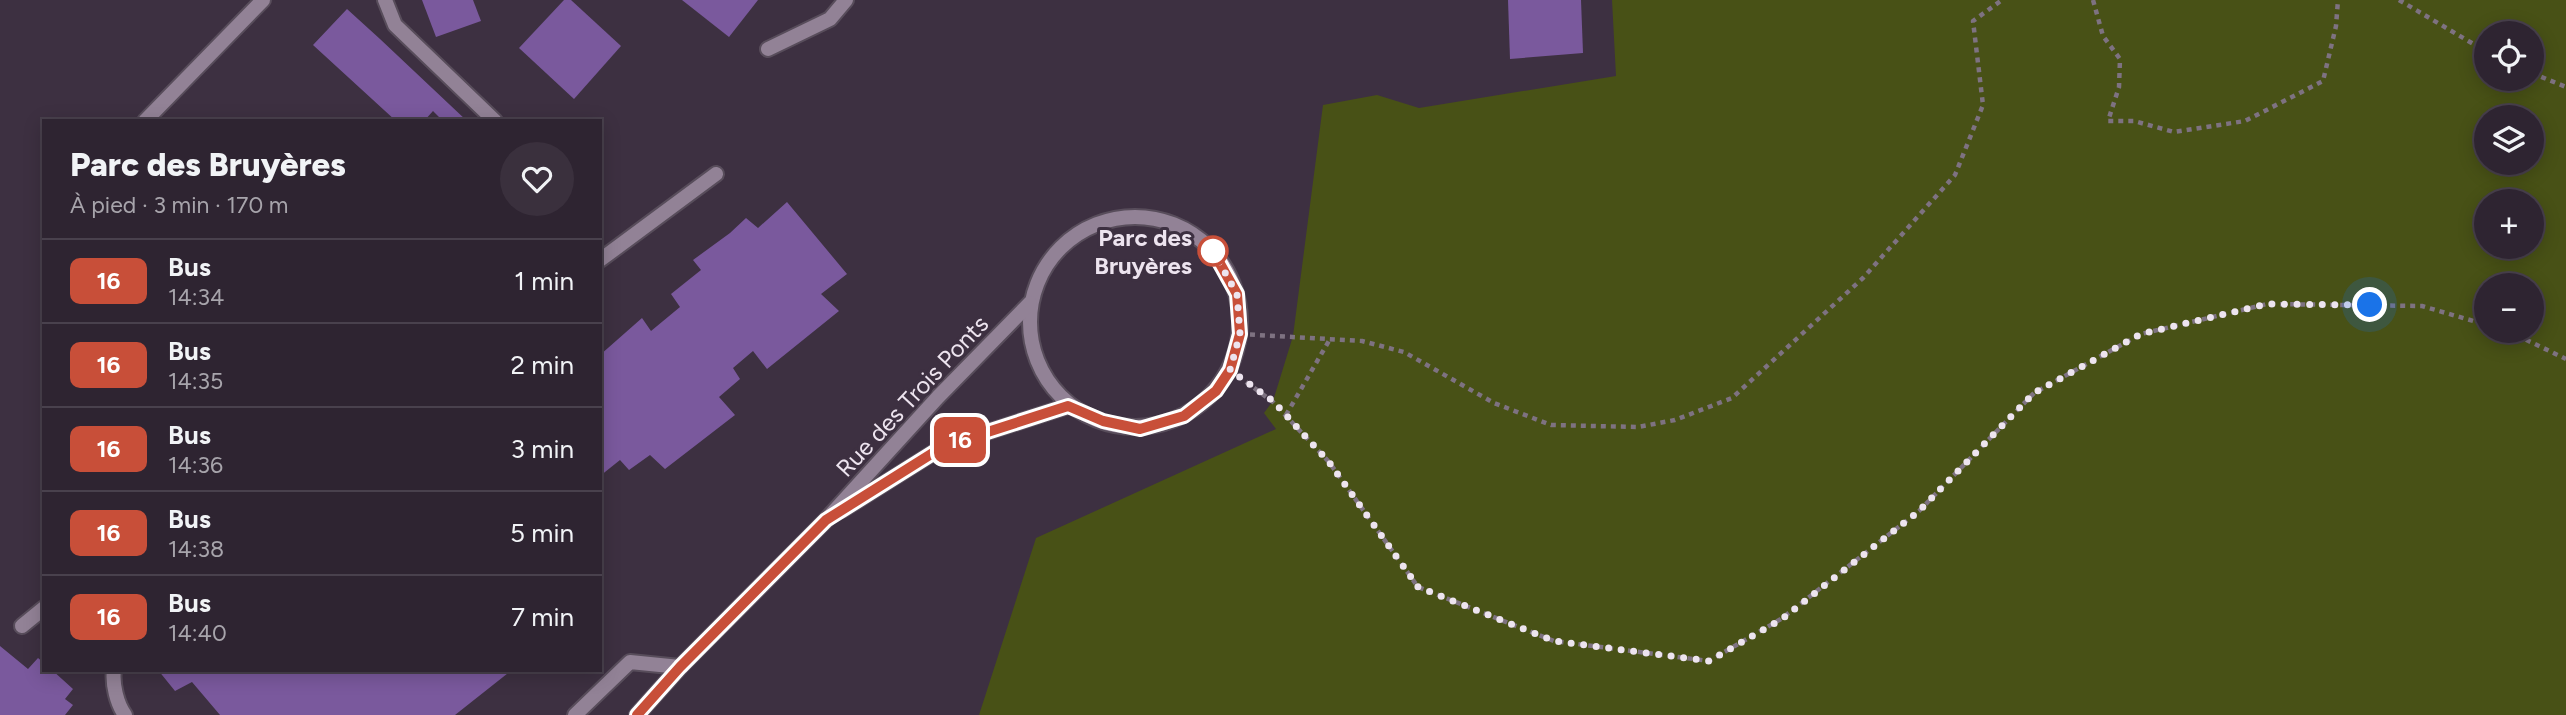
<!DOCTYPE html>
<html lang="fr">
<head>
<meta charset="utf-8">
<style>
	:root { --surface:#2e2431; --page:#3a303d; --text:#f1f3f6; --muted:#a7a4ab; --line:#49414d }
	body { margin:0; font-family:Figtree,sans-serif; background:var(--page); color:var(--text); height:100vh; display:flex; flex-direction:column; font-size:26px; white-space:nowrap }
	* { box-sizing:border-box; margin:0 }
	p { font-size:23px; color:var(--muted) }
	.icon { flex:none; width:38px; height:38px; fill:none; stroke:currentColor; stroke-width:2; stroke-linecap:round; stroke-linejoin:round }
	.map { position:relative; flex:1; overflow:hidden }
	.details { position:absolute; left:42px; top:119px; width:560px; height:553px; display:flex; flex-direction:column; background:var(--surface); border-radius:0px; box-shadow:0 4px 18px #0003,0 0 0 2px var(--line) }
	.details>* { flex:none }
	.badge { padding:0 14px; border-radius:10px; font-size:24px; line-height:46px }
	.buttons { position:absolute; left:2474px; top:21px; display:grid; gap:14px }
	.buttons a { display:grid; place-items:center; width:70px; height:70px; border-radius:50%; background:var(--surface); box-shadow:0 4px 18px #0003,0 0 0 2px var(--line); font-size:35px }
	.you { position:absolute; width:35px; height:35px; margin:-18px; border:5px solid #fff; border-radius:50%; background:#1a73e8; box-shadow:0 0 0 10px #1a73e833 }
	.map>.badge { position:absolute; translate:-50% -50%; box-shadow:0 0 0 4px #fff }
	.round { display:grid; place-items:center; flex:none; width:74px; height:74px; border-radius:37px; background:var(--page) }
	.overview { display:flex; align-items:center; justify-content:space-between; height:119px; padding:0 28px }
	h1 { font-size:33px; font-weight:800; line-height:52px }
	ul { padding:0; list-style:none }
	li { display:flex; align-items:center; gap:21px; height:84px; padding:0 28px; border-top:2px solid var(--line) }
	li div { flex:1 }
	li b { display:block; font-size:26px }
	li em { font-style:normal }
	li .badge { min-width:77px; font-weight:700; text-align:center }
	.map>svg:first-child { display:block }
	.green { fill:#485116; fill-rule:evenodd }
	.building { fill:#7a599d }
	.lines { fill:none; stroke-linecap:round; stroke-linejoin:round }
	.lane-casing { stroke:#584d5b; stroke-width:18 }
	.street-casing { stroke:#584d5b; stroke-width:18 }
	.path { stroke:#7e7281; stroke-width:4.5; stroke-dasharray:5 5; stroke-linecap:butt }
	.lane { stroke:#928296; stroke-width:14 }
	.street { stroke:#928296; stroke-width:14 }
	.line-casing { stroke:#fff; stroke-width:16 }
	.line { stroke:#c84f39; stroke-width:10 }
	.walk { stroke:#ede4ef; stroke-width:7; stroke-dasharray:0 12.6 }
	.stop-dot { fill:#fff; stroke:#c84f39; stroke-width:3.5 }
	.labels { text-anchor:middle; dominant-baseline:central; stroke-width:6; stroke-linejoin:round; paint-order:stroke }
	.stop-label { font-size:24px; font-weight:bold; fill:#ede4ef; stroke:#3d3041; text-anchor:end }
	.street-label { font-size:24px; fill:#ede4ef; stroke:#3d3041 }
</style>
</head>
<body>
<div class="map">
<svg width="2566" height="715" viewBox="0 0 2566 715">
	<rect width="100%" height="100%" fill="#3d3041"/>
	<path class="green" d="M1612 0H2566V715H979L1036 538 1276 429 1264 413 1273 401 1293 336 1323 105 1377 95 1419 108 1616 76ZM2487 33H2532V79H2487ZM2487 117H2532V163H2487ZM2532 201V247H2487V201ZM2487 285H2532V331H2487Z"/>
	<g class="building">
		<polygon points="422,0 473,0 481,21 436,37"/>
		<polygon points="564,0 571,0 621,46 574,99 519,48"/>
		<polygon points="682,0 758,0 729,37"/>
		<polygon points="1508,0 1581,0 1583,53 1510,59"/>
		<polygon points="347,9 380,39 467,121 443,121 433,111 424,121 396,121 313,45"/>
		<polygon points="787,202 847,274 821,294 839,311 767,369 753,351 733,368 740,379 719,397 735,415 665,469 650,455 629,470 620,460 600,476 600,355 642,318 651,331 680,307 671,294 701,270 693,260 730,233 746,218 758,228"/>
		<polygon points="0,646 28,669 38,658 44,663 44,670 52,670 73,689 65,699 73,705 65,715 0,715"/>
		<polygon points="158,670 512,670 455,715 220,715 192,682 175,691"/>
	</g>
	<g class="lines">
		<g class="lane-casing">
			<g id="lane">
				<polyline points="385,0 395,25 495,121"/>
				<polyline points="768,49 830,19 846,0"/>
				<polyline points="145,121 263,0"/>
				<polyline points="600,260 716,174"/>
				<polyline points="22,626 44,608"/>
				<path d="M114 670C112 684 117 704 125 715"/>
				<polyline points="575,715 630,662 680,667"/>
			</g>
		</g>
		<g class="street-casing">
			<g id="street">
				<circle cx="1135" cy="322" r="105"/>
				<polyline points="842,510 944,446 1068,406"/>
				<polyline points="637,715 680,667 826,520 938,397 1030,303"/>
			</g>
		</g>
		<g class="path">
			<polyline points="2093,0 2103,36 2120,59 2119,87 2108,121 2134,121 2174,132 2245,121 2323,81 2336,26 2338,0"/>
			<polyline points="2399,0 2487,52"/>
			<polyline points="2532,73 2566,87"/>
			<polyline points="2508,331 2566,359"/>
			<polyline points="1240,334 1362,341 1404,352 1494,403 1551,425 1638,427 1675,420 1732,398 1863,278 1955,175 1983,105 1973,21 2002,0"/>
			<polyline points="1230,370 1273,402 1329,462 1418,587 1554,641 1709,661 1781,619 1919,511 2034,393 2141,334 2267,304 2422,306 2487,325"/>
			<polyline points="1286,415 1330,339"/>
		</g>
		<use href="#lane" class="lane"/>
		<use href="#street" class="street"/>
	</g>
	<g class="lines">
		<g class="line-casing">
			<polyline id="line" points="637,715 680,667 826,520 944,446 1068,406 1103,421 1140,429 1184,416 1216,391 1230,370 1240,334 1237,294 1213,251"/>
		</g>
		<use href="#line" class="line"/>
		<polyline class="walk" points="1213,251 1237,294 1240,334 1230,370 1273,401 1329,462 1418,587 1554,641 1709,661 1782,619 1919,511 2034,393 2141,334 2267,304 2370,305"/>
	</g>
	<circle class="stop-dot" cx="1213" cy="251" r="14"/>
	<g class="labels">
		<g class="stop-label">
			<text x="1192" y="237">Parc des<tspan x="1192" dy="28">Bruyères</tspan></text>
		</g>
		<g class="street-label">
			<text transform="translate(912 396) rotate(-47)">Rue des Trois Ponts</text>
		</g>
	</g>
</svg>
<div class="buttons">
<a><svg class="icon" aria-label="locate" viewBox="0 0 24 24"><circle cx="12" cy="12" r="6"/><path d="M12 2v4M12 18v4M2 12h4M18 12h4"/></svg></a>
<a><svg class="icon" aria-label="layers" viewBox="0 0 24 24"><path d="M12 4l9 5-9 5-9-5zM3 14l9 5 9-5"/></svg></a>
<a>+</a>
<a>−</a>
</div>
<div class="you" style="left:2370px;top:305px"></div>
<b class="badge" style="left:960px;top:440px;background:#c84f39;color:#fff">16</b>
<section class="details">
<div class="overview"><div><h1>Parc des Bruyères</h1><p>À pied · 3 min · 170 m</p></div><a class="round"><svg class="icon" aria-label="heart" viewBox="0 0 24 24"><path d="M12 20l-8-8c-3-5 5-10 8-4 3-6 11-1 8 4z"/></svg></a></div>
<ul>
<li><span class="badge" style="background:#c84f39;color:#fff">16</span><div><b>Bus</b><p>14:34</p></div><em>1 min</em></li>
<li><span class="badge" style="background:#c84f39;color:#fff">16</span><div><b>Bus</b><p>14:35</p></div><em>2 min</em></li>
<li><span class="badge" style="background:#c84f39;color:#fff">16</span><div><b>Bus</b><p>14:36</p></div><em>3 min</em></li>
<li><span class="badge" style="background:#c84f39;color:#fff">16</span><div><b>Bus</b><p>14:38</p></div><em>5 min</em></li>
<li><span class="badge" style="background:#c84f39;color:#fff">16</span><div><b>Bus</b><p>14:40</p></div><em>7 min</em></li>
</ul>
</section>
</div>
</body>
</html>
